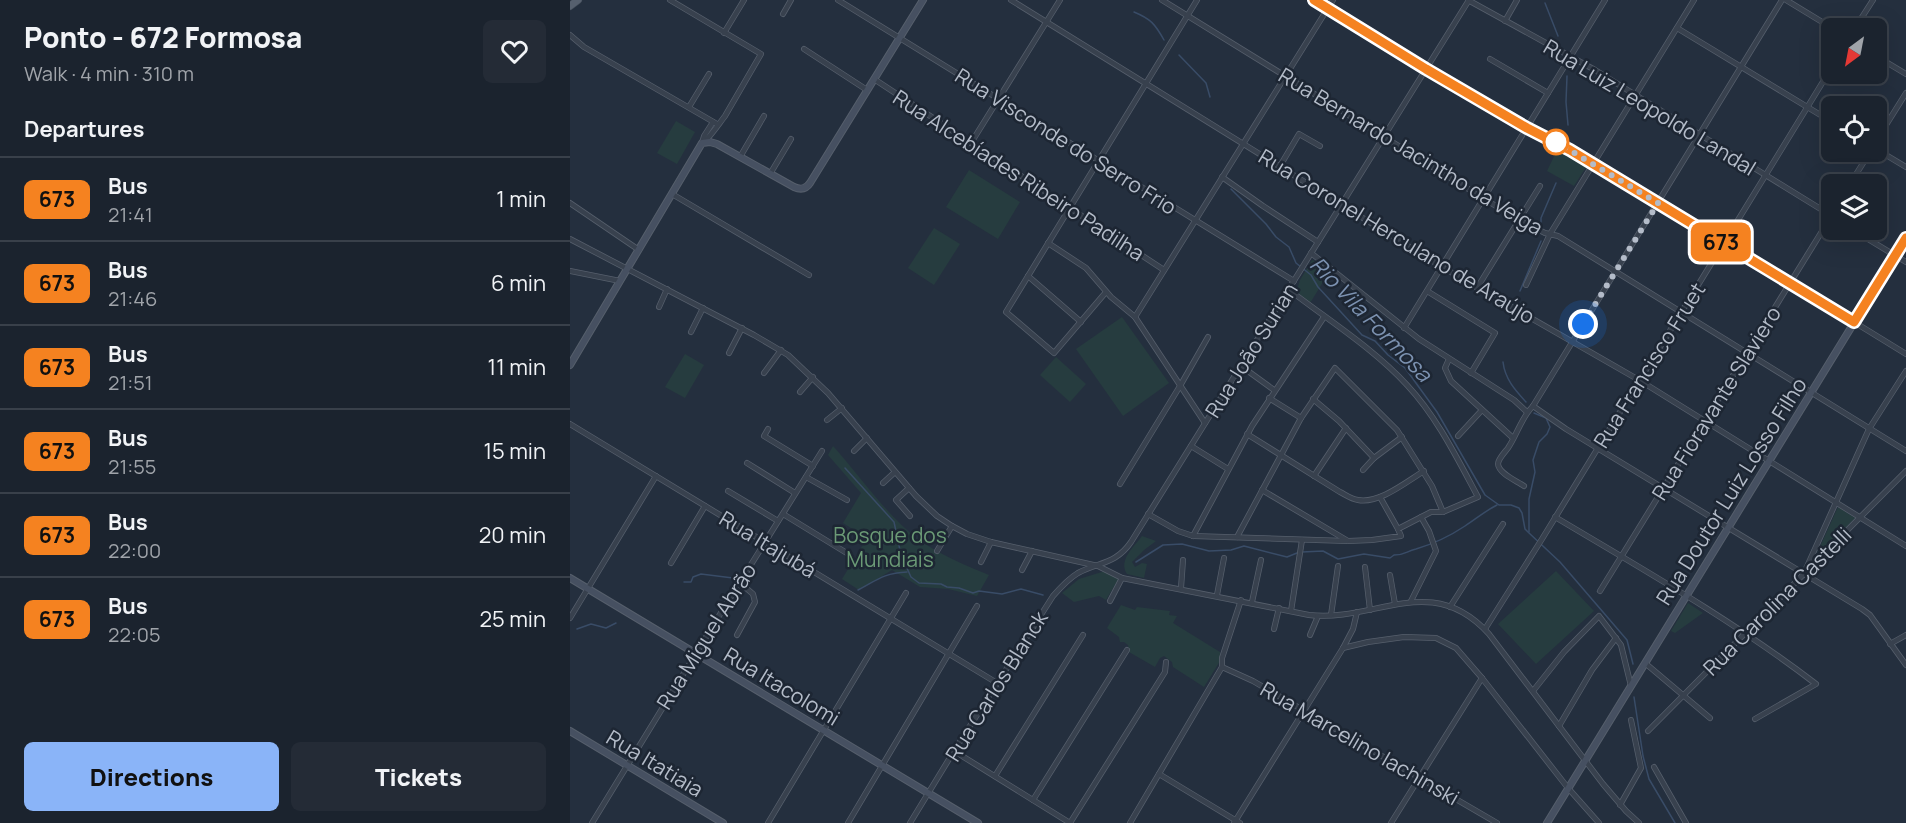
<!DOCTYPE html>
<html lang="en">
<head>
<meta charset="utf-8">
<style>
	:root { --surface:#1b232e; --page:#242b36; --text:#f1f3f6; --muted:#a0a4aa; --line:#39404a; --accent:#8ab4f8 }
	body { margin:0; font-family:Manrope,sans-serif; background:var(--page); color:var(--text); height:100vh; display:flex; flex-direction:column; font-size:22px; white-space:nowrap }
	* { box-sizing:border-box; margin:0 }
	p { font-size:20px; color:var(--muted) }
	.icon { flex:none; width:33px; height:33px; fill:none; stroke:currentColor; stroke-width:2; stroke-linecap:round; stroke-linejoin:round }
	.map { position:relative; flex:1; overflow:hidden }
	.details { display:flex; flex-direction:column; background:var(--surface); width:570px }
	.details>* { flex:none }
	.badge { padding:0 12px; border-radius:9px; font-size:21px; line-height:39px }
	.needle { width:39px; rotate:212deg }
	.fabs { position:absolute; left:1251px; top:18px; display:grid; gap:12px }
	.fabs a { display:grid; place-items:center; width:66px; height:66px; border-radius:9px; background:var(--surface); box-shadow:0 6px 24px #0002,0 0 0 2px var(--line); font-size:30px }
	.you { position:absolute; width:30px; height:30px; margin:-15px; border:4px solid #fff; border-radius:50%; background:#1a73e8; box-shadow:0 0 0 9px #1a73e833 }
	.map>.badge { position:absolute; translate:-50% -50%; box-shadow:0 0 0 3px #fff }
	h2 { padding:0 24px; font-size:22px; line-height:54px }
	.round { display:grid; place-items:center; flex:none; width:63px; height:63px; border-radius:9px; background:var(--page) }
	.overview { display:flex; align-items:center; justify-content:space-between; height:102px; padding:0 24px }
	h1 { font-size:28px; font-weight:800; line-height:45px }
	.cta { display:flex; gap:12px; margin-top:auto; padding:12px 24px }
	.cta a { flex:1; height:69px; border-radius:9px; background:var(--accent); color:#111; font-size:24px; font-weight:800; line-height:69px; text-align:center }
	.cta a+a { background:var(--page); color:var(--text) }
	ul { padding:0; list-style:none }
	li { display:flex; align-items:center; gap:18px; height:84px; padding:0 24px; border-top:2px solid var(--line) }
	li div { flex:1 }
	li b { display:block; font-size:22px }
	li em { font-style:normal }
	li .badge { min-width:66px; font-weight:700; text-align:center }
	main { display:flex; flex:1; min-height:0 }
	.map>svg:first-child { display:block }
	.green { fill:#263c3f }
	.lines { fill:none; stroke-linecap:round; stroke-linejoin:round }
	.stream { stroke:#394c67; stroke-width:1.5 }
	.street-casing { stroke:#565f6c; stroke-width:6 }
	.secondary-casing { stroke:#565f6c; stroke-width:8 }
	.primary-casing { stroke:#414a57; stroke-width:8 }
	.street { stroke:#38414e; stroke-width:4.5 }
	.secondary { stroke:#465061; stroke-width:6 }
	.primary { stroke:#56606e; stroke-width:7 }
	.line-casing { stroke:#fff; stroke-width:14 }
	.line { stroke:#f58220; stroke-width:9 }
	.walk { stroke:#b4bcc9; stroke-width:6; stroke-dasharray:0 10.8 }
	.stop-dot { fill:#fff; stroke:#f58220; stroke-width:3 }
	.labels { text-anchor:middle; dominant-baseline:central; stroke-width:5; stroke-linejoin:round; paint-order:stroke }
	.street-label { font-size:21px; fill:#b4bcc9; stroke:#1d2633 }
	.park-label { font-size:21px; fill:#6b9a76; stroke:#1d2633 }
	.water-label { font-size:22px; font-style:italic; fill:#7c92b1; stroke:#1d2633 }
</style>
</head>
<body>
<main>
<section class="details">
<div class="overview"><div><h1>Ponto - 672 Formosa</h1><p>Walk · 4 min · 310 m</p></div><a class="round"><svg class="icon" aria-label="heart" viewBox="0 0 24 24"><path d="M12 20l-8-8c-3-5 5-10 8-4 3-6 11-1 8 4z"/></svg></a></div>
<h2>Departures</h2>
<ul>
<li><span class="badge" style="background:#f58220;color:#111">673</span><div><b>Bus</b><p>21:41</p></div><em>1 min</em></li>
<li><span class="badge" style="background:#f58220;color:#111">673</span><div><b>Bus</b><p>21:46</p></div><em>6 min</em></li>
<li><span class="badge" style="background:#f58220;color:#111">673</span><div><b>Bus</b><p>21:51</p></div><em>11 min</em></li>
<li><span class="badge" style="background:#f58220;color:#111">673</span><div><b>Bus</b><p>21:55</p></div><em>15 min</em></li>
<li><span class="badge" style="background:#f58220;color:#111">673</span><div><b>Bus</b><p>22:00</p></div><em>20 min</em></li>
<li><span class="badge" style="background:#f58220;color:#111">673</span><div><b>Bus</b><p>22:05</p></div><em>25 min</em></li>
</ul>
<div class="cta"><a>Directions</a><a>Tickets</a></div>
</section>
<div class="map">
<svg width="1336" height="823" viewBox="0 0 1336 823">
	<rect width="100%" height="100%" fill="#242f3e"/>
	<g class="green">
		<polygon points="106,121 125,132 107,164 87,153"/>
		<polygon points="989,146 1018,164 1004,186 977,171"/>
		<polygon points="399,170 450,202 428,239 376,207"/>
		<polygon points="364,228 390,244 364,285 338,268"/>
		<path d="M742 260 745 261 760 272C752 282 747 293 740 303L731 296 727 290 730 280Z"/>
		<polygon points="552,317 599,383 553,416 506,349"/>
		<polygon points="115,354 134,365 115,398 95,387"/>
		<polygon points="486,357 516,384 500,402 470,375"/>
		<path d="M263 446C289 475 317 516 348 539 370 555 395 565 419 575L407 596 378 589 350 587 322 570 289 590 272 579 297 538 273 523 291 493 258 455Z"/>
		<polygon points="1268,507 1285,518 1244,560"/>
		<path d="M572 536 586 541 574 550 562 562 565 567 572 563 577 564 574 578 557 574C548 560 564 547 572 536Z"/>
		<polygon points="535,571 549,578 536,600 529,596 504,602 492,593 509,579"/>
		<polygon points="986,571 1024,611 966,664 928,624"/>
		<polygon points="1118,603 1133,613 1105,633 1101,631"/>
		<polygon points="551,605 565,610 567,607 600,611 599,615 607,616 603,623 650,652 650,661 634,687 603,667 602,662 594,656 590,658 585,667 559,652 558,645 554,642 550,642 549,637 537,628"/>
	</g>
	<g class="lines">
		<g class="stream">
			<polyline points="975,3 988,36"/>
			<path d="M564 12C581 19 585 24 594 40"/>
			<polyline points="609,55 636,83 640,97"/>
			<polyline points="997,76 996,102 998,125"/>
			<polyline points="661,189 696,224 706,237 719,247 726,263 741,275 748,287 792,335 805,341 818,355 835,368 867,412 915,495 929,505 941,505 949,508 952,513 955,529 959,533 990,562 1057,640 1063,664"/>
			<polyline points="971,222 971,218 986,183"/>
			<polyline points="950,291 971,241"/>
			<path d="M933 362C935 379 945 390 956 402"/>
			<polyline points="275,468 324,522 331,555 341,577 349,583 371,584 377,587 389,588 403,593 409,591 432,594 451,589 473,595"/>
			<polyline points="959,532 959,499 965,472 963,460 969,442 977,434 980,427 976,418 964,413"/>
			<path d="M732 552 753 551 768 559 794 554 820 558 824 555C836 555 836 551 846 549 863 544 880 536 895 526 906 519 915 511 927 505"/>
			<polyline points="566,562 593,545 612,544 639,551 661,550 674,546 717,557 727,553"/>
			<polyline points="114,582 121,582 123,577 131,574 163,578"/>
			<path d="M288 590C307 580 314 573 337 572"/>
			<polyline points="7,629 21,624 36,628 46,623"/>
			<polyline points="1064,697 1073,756 1079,779 1105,823"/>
		</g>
		<g class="street-casing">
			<g id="street">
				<path d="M100 0 191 54 155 116C148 125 141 136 133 143"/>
				<polyline points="268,0 724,281"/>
				<polyline points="441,0 872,267 1069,380 1336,546"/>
				<polyline points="592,0 947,219 975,233 988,236 1336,451"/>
				<polyline points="898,0 1025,70 1262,216"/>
				<polyline points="1216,0 1262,28"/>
				<polyline points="213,14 221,0"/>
				<polyline points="935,21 947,0"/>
				<polyline points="1107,28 1262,122"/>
				<polyline points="1285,28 1303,0"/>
				<polyline points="154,33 174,0"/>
				<polyline points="0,35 14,47 147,124"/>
				<polyline points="234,49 297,90"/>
				<polyline points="1306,56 1336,74"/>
				<polyline points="920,59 978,93"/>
				<polyline points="304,79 594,270"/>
				<polyline points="119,107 139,74"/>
				<polyline points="1306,141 1336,93"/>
				<polyline points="132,143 134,136 143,122"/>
				<polyline points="401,143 490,0"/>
				<polyline points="1306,149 1336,167"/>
				<polyline points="170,157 194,116"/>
				<polyline points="710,166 729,134 750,146"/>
				<polyline points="200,174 221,139"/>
				<polyline points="652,177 693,206 748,242"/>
				<polyline points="1280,184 1300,152"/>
				<polyline points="102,194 239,275"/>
				<polyline points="0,203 69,250"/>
				<polyline points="1283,230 1336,262"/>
				<path d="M0 239 184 335 218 355 258 393 346 496 367 516 382 526 397 534 421 542 528 566 552 578 739 615C805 623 861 570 919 634L1033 784 1056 811 1069 823"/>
				<polyline points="478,243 516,268 541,297 565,317 635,423"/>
				<polyline points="741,253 849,339 944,400 957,412"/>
				<polyline points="0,271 50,281"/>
				<polyline points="458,276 511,322"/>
				<polyline points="956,285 980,234 1124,0"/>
				<polyline points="907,288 970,186"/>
				<polyline points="857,291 925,333 901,373"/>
				<polyline points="536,292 484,353 436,312 627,0"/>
				<polyline points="89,307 97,289"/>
				<polyline points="565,317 763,0"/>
				<polyline points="1284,322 1336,354"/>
				<polyline points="834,328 1035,0"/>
				<polyline points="121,332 133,308"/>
				<polyline points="159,353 172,328"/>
				<polyline points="879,359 875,368 881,381 943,438"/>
				<polyline points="671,366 704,390"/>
				<polyline points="194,373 211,350"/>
				<polyline points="230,392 243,377"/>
				<polyline points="699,398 731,418"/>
				<polyline points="743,399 769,421 804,458"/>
				<polyline points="963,406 996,429 1292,609 1300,615 1336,665"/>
				<polyline points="257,420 272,408"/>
				<polyline points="0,424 427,683"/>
				<polyline points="198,429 194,436 243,466"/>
				<path d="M677 434 770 492C776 495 781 499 788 500 809 504 836 482 854 471"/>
				<polyline points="888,436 912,410"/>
				<polyline points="621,446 658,469"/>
				<polyline points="284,451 297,438"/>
				<polyline points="177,463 225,493"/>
				<polyline points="793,470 804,458 832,437"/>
				<polyline points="744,476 776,428"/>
				<polyline points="236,477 277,500"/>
				<polyline points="313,483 325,472"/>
				<polyline points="550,484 610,386 638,337"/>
				<path d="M954 486C947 481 929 474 928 464 928 459 935 452 938 448 947 435 951 418 963 406L1212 0"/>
				<polyline points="339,488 326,500 340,516"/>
				<path d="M692 490 778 541 802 540 831 536 828 529 861 512H873L908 497C887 458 867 417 837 385 803 348 758 320 718 289"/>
				<polyline points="158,491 208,521"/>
				<polyline points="810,497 828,529"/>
				<polyline points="213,514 280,555"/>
				<polyline points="578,514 608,531 623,536 777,541"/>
				<path d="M985 517C1074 570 1164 621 1246 684L1185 719"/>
				<polyline points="623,536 682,426 754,317"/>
				<polyline points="667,537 731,418 765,368 827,430 862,486 873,512"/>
				<polyline points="367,551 382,526"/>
				<polyline points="411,562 421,542"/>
				<polyline points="101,563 135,506"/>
				<polyline points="795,567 800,610"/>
				<polyline points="452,570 462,551"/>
				<polyline points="1235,571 1299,429 1336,371"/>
				<polyline points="820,575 825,604"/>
				<polyline points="611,588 613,560"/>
				<polyline points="1030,591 1262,215"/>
				<polyline points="647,595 654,558"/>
				<polyline points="540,601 552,578"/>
				<polyline points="841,601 866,551 859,531 851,517"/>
				<polyline points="682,602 691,560"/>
				<polyline points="880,607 933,524"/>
				<polyline points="721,611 732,540"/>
				<polyline points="761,615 768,566"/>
				<polyline points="0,618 86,476"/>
				<polyline points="704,629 709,608"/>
				<polyline points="915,629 972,539 1262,67"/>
				<polyline points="167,635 185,602 183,594 169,582"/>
				<polyline points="740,635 748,616"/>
				<polyline points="1320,644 1336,635"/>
				<polyline points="773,648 798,642 834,637 866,638 886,648 912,678 998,788 1029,823"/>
				<polyline points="1075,663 1140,718"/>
				<polyline points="652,667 683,681 927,823"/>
				<polyline points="963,691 994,652 1029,616 1051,645 1061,686"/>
				<polyline points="989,726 1022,670 1046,638"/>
				<polyline points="1078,731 1336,471"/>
				<polyline points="384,751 500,823"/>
				<polyline points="1084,767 1116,823"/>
				<polyline points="589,774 670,823"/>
				<polyline points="425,776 513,635"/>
				<polyline points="463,800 557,650"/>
				<polyline points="1050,805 1071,768 1061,720"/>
				<polyline points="22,823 152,611 252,451"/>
				<polyline points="198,823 336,593"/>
				<polyline points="278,823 407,606"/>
				<path d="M340 823 384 751 483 596C490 588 498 579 508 573 529 562 546 564 561 542L899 0"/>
				<polyline points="500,823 595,672 596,662"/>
				<polyline points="560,823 652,667 652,658 671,600"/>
				<polyline points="664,823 773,648 783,629 787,612"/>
				<polyline points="821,823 912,678"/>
			</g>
		</g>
		<g class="secondary-casing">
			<g id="secondary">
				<polyline points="744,0 856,69 957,128 1000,150 1284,322"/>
				<path d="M0 365 132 143 140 142 147 144 224 187C231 190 236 189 240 183L353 0"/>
				<polyline points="0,578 408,823"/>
				<polyline points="0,731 153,823"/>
				<polyline points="977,823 1336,238"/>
			</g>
		</g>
		<g class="primary-casing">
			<polyline id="primary" points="0,6 8,0"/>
		</g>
		<use href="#street" class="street"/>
		<use href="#secondary" class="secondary"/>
		<use href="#primary" class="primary"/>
	</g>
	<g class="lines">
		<g class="line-casing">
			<polyline id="line" points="744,0 856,69 957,128 1000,150 1284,322 1336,238"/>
		</g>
		<use href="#line" class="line"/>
		<polyline class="walk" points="986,142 1088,203 1013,324"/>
	</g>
	<circle class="stop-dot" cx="986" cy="142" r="12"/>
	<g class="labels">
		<g class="street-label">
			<text transform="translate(1080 107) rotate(31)">Rua Luiz Leopoldo Landal</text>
			<text transform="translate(496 141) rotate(32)">Rua Visconde do Serro Frio</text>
			<text transform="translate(841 151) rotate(31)">Rua Bernardo Jacintho da Veiga</text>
			<text transform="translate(449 175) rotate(33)">Rua Alcebíades Ribeiro Padilha</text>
			<text transform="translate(827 236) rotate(31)">Rua Coronel Herculano de Araújo</text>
			<text transform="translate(681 350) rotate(-58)">Rua João Surian</text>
			<text transform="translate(1079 365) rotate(-58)">Rua Francisco Fruet</text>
			<text transform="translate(1146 403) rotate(-58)">Rua Fioravante Slaviero</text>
			<text transform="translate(1161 491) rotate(-58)">Rua Doutor Luiz Losso Filho</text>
			<text transform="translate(198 544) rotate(31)">Rua Itajubá</text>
			<text transform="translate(1207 601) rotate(-45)">Rua Carolina Castelli</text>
			<text transform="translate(136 636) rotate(-58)">Rua Miguel Abrão</text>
			<text transform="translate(212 686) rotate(31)">Rua Itacolomi</text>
			<text transform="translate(426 686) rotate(-58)">Rua Carlos Blanck</text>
			<text transform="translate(790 743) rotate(30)">Rua Marcelino Iachinski</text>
			<text transform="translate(85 763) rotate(31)">Rua Itatiaia</text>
		</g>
		<g class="park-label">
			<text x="320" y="535">Bosque dos<tspan x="320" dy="24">Mundiais</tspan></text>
		</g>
		<g class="water-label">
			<text transform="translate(801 319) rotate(46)">Rio Vila Formosa</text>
		</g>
	</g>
</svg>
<div class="fabs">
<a><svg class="needle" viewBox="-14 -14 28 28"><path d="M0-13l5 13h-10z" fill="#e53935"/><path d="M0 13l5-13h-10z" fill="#a0a4aa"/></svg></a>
<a><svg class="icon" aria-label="locate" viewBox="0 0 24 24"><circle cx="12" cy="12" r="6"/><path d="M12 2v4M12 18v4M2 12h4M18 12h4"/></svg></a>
<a><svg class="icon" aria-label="layers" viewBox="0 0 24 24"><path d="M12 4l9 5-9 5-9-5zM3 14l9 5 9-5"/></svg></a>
</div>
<div class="you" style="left:1013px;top:324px"></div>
<b class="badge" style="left:1151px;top:242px;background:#f58220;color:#111">673</b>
</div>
</main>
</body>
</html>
